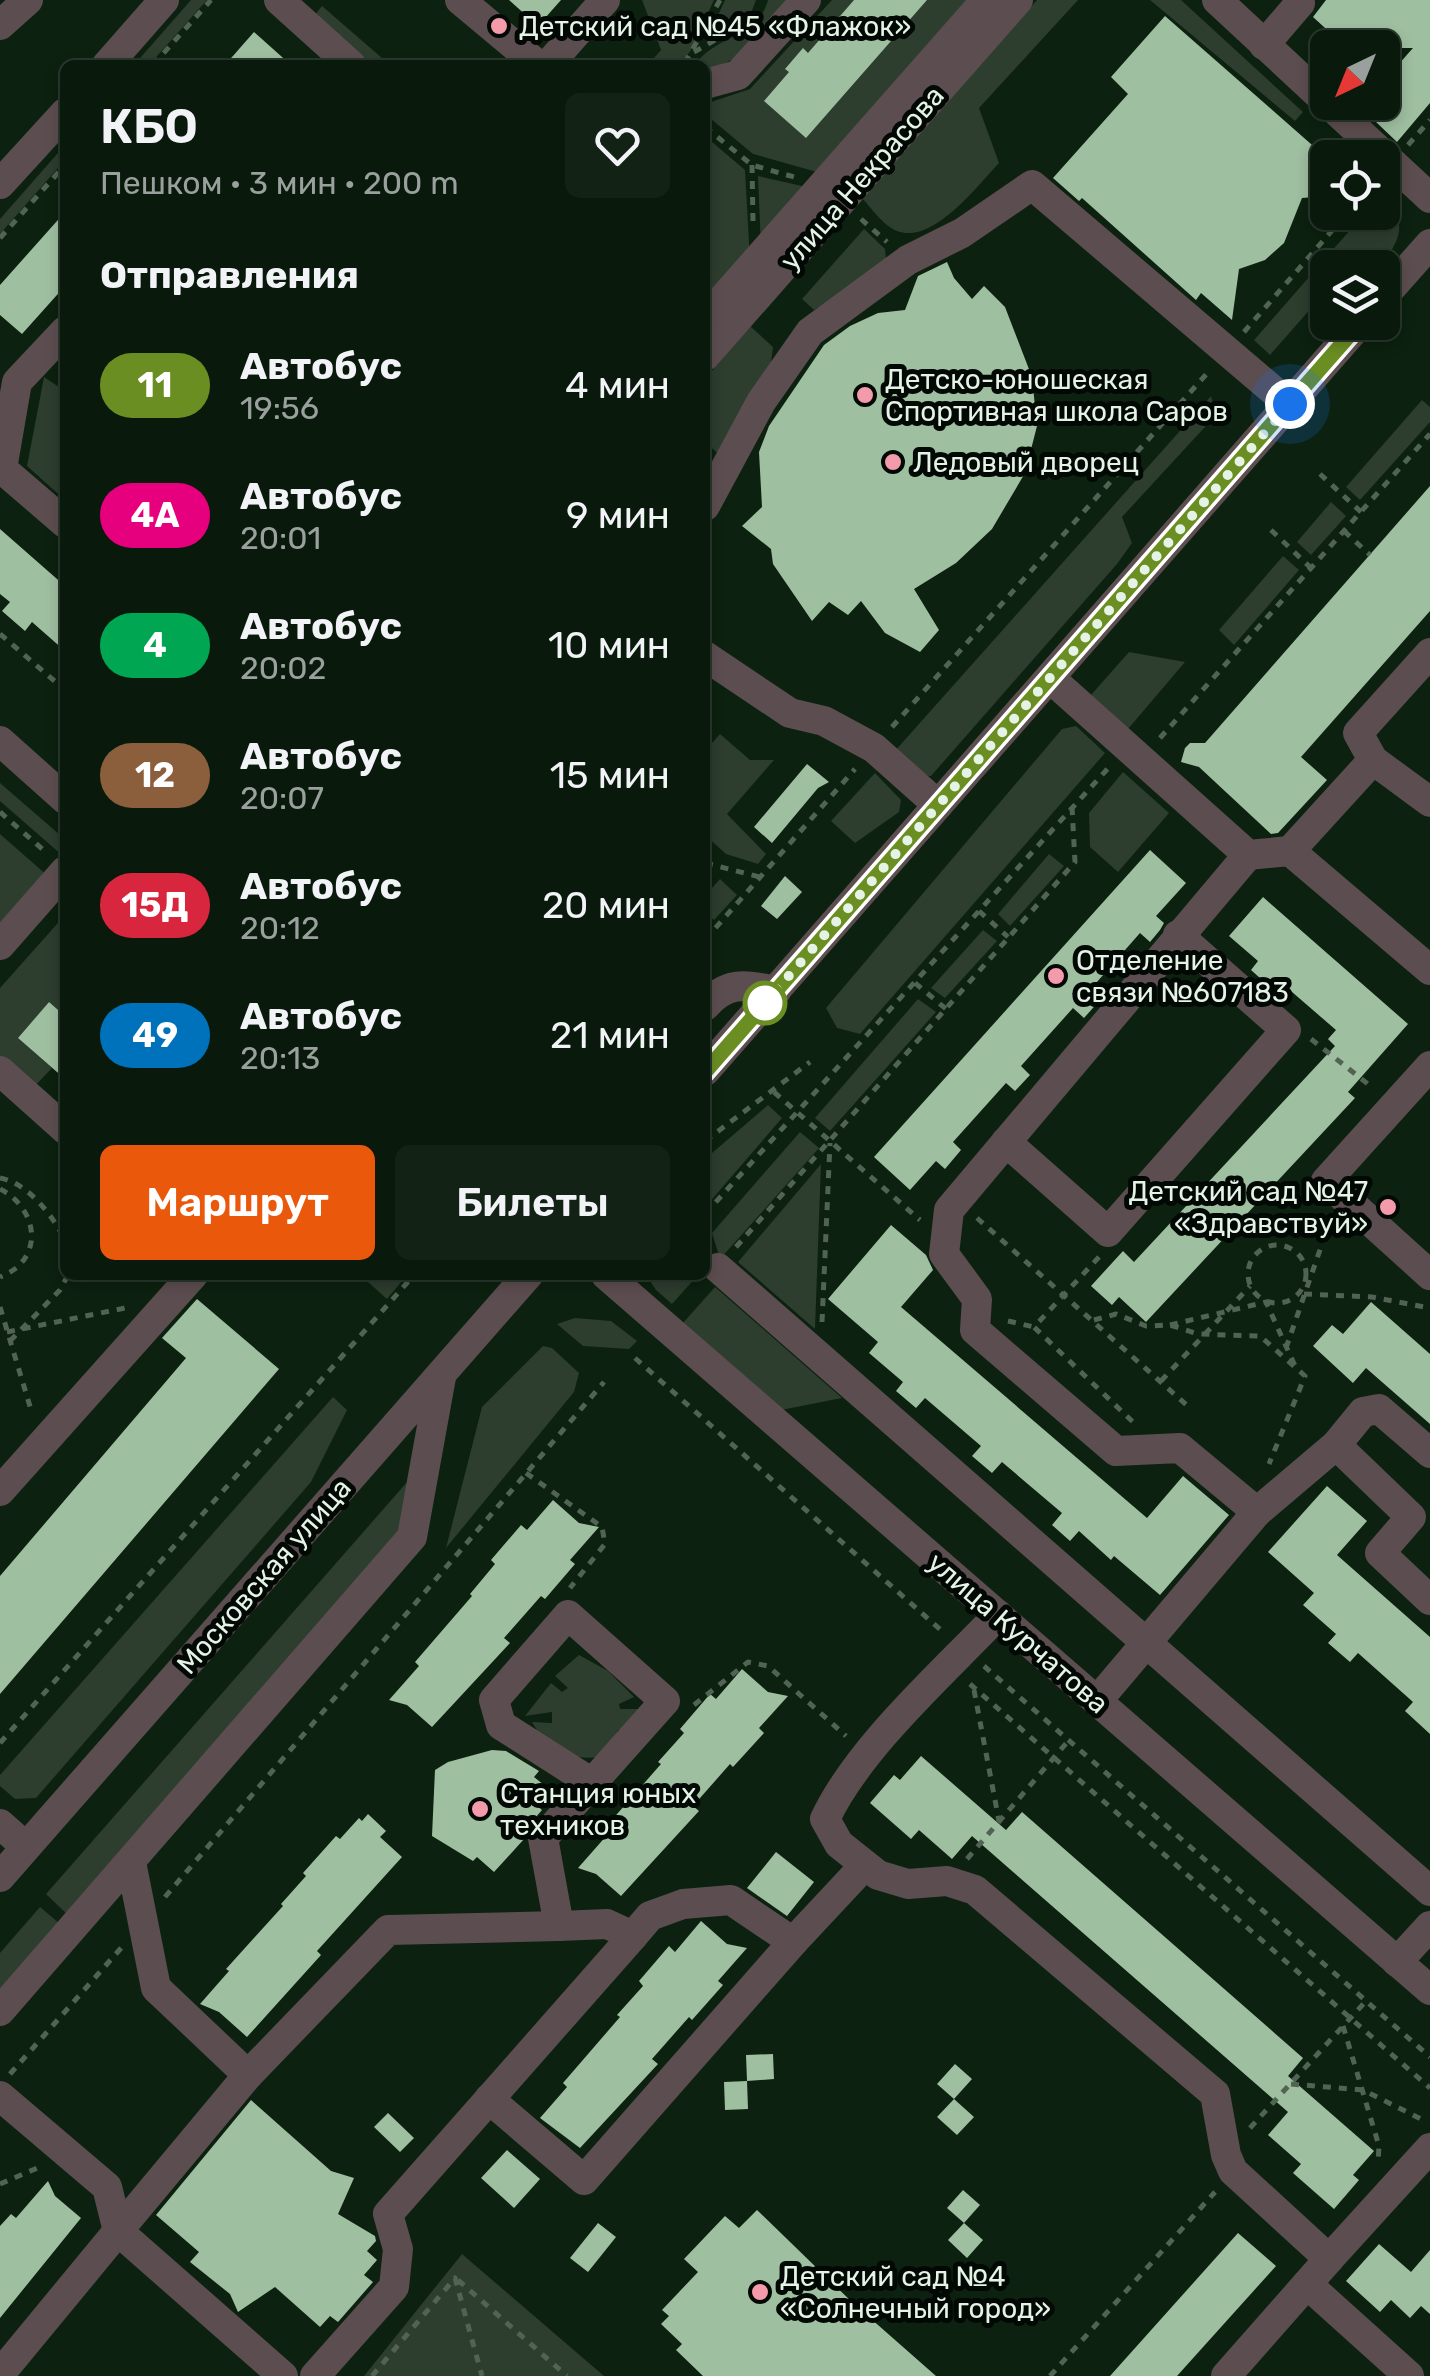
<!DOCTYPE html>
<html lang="ru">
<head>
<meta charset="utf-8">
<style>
	:root { --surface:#09190b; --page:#122214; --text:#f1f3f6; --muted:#99a09d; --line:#29382c; --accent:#ea580c }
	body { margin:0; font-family:Rubik,sans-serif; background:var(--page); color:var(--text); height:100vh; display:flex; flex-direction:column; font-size:38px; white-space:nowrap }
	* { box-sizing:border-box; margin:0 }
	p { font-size:32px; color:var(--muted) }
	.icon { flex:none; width:55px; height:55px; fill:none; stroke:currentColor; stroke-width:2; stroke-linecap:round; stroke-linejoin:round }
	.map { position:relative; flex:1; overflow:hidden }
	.drawer { position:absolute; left:60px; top:60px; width:650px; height:1220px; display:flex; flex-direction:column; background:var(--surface); border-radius:15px; box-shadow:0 5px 15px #0003,0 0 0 2px var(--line) }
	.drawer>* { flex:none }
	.badge { padding:0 20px; border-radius:32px; font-size:35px; line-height:65px }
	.needle { width:65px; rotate:223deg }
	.fabs { position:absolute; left:1310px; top:30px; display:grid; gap:20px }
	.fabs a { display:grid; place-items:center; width:90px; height:90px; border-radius:15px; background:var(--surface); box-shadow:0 5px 15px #0003,0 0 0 2px var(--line); font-size:50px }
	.you { position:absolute; width:50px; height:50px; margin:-25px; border:8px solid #fff; border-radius:50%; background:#1a73e8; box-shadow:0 0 0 15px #1a73e833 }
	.map>.badge { position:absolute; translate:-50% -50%; box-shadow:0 0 0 5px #fff }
	h2 { padding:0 40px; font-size:38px; line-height:90px }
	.round { display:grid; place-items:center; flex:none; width:105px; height:105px; border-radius:15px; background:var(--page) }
	.head { display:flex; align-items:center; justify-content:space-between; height:170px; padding:0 40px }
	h1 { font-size:48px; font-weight:600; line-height:75px }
	.cta { display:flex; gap:20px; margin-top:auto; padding:20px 40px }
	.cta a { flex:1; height:115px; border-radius:15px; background:var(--accent); color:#fff; font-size:40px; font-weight:600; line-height:115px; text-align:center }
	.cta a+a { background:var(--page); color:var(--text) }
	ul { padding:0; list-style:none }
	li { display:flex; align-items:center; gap:30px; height:130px; padding:0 40px }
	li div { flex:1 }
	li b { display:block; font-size:38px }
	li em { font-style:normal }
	li .badge { min-width:110px; font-weight:700; text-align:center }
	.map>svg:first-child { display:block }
	.green { fill:#2d3d2e }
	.building { fill:#9fbfa1 }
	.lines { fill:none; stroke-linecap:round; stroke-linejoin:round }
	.path { stroke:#516453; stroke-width:5; stroke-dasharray:8 8; stroke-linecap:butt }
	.minor { stroke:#5c4d50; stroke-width:30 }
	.line-casing { stroke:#fff; stroke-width:22 }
	.line { stroke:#6b8e23; stroke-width:15 }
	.walk { stroke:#e5f3e6; stroke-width:10; stroke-dasharray:0 18 }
	.poi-dot { fill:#f39aab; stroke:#020803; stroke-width:4 }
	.stop-dot { fill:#fff; stroke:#6b8e23; stroke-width:5 }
	.labels { text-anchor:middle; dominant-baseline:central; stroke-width:10; stroke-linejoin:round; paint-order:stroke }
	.poi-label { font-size:28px; fill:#e5f3e6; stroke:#020803; text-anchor:start }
	.street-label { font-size:28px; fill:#e5f3e6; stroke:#020803 }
</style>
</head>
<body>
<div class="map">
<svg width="1430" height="2376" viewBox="0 0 1430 2376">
	<rect width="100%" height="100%" fill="#0c210f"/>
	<g class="green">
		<polygon points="191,0 207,0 149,65 134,65"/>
		<polygon points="642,0 714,0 691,50 680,65 648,65 661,50"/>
		<polygon points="725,0 756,0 751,13 707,40"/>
		<path d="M768 0H788L736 58 705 72V65H695C714 36 759 37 768 0Z"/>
		<polygon points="832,0 977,0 824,174 753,154 705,114 705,104 750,89"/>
		<path d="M1037 0H1078L979 108 999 163C977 186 933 245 897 231 884 226 871 208 862 198Z"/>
		<polygon points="1150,0 1181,0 1303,112 1295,121"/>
		<polygon points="322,6 390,65 362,65 311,20"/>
		<polygon points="705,136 745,170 750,260 705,310"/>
		<polygon points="65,145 65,160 0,234 0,219"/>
		<polygon points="758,176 811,188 761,248"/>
		<path d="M1383 193C1408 223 1402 239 1379 267L1328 268 1327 290 1270 355 1254 340 1365 213 1382 212Z"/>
		<polygon points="864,229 885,249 886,259 881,268 814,310 802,299"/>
		<polygon points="750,326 773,347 771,363 722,457 705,442 705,379"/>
		<polygon points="44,377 65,391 65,500 27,466"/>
		<polygon points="1211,396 1216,415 1122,517 1132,543 1117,564 931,776 915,775 894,752"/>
		<polygon points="1422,400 1430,407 1430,422 1360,500 1346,487"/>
		<polygon points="1331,502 1346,516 1311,555 1297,542"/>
		<polygon points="1283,556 1299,570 1234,645 1219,630"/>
		<polygon points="1129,652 1185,662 1128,729 1091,695"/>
		<polygon points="1076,726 1105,753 860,1034 837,1028 826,1008 1062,729"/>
		<polygon points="720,734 750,760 774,760 727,814 766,854 758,864 726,854 705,835 705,751"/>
		<polygon points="1123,772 1169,813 1118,872 1090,847 1089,813"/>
		<polygon points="875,773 901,800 899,812 855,843 831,821"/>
		<polygon points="0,783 60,835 63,856 0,801"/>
		<polygon points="0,834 49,877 0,932"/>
		<polygon points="1049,854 1064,866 1010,926 998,914"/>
		<polygon points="720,879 737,895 714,920 705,913 705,896"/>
		<polygon points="65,915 65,1016 49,1002 18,1038 52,1068 30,1091 0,1064 0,988"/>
		<polygon points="983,930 997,941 945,998 931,988"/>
		<polygon points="918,999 936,1012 830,1131 815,1118"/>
		<polygon points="768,1105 782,1118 707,1205 705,1159"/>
		<polygon points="800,1132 819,1148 720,1259 712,1233"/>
		<polygon points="821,1164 815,1329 738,1262"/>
		<polygon points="374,1275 407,1275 387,1299 368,1282"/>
		<polygon points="646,1275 698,1275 672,1304 656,1290"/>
		<polygon points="715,1287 842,1398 781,1410 682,1324"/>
		<polygon points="575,1318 611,1321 637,1341 629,1349 583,1346 557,1324"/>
		<polygon points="543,1346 552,1348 579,1373 574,1392 446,1548 482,1407"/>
		<polygon points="333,1397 347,1410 311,1482 36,1798 15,1799 0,1786 0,1775"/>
		<polygon points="408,1481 397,1544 72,1919 46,1894"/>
		<path d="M579 1655 608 1671 634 1697 619 1704 620 1709H640L632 1736 618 1730 609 1756C573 1761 551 1756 532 1722L552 1723V1712L525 1716 551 1683 562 1692 568 1688 555 1676Z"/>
		<polygon points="40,1907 66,1929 0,2005 0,1953"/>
		<polygon points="462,2254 604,2376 364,2376"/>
	</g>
	<g class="building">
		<polygon points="509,0 561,0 538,26"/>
		<polygon points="854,0 927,0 806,138 764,101 789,72 785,69 803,48 808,53"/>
		<polygon points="1326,0 1430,0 1430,103 1397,142 1355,102 1382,102 1382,83 1413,48 1347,48 1313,17"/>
		<polygon points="1165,16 1328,159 1328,196 1302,198 1284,243 1265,260 1239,269 1232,320 1201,293 1196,300 1082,198 1079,201 1053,178 1128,94 1111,77"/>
		<polygon points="254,32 291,65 225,65"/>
		<polygon points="65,212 65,286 22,334 0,315 0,285"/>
		<polygon points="947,262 954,278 972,299 984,286 1005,307 1032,377 1037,426 1025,473 992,529 956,563 914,589 939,630 920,652 885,633 861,601 848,615 829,602 812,621 773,564 771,549 742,526 762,507 759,452 769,426 824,345 850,326 878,313 905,310 918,276"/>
		<polygon points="1430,486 1430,611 1301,757 1327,780 1278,833 1271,834 1199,767 1181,762 1185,748 1190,743 1205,743"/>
		<polygon points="0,529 65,586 65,651 32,622 25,631 2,611 10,602 0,594"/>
		<polygon points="807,764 829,782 818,788 772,843 754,827"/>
		<polygon points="1150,850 1186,883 1156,916 1164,923 1160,930 1150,942 1140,933 1089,991 1100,1000 1084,1018 1073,1008 1021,1066 1030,1075 1015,1091 1006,1083 953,1142 961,1150 945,1169 936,1161 910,1190 874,1157"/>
		<polygon points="785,876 802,892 777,919 761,906"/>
		<polygon points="1263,897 1408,1024 1348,1092 1355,1098 1146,1322 1119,1297 1112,1305 1091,1286 1123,1251 1134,1262 1335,1046 1328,1039 1336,1030 1277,979 1270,987 1251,970 1258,961 1229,936"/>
		<polygon points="49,1002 65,1016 65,1079 18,1038"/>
		<polygon points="891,1225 926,1255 933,1270 901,1307 1147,1518 1183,1476 1229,1515 1160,1595 1114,1556 1111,1560 1079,1531 1070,1541 1052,1525 1062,1513 1002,1462 992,1473 972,1456 981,1446 925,1398 916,1408 896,1391 903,1382 869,1353 878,1342 828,1299"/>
		<polygon points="197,1299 279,1369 0,1694 0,1576 186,1358 162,1338"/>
		<polygon points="1371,1302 1430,1354 1430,1424 1366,1368 1353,1383 1313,1346 1332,1325 1343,1334"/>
		<polygon points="1327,1486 1367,1521 1337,1555 1430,1637 1430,1734 1405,1711 1413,1702 1358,1653 1350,1662 1328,1643 1336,1634 1303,1605 1314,1593 1268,1552"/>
		<polygon points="553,1500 579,1523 599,1527 570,1560 575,1564 545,1599 541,1596 504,1638 510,1643 432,1727 407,1705 389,1700 419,1666 415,1662 472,1596 470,1594 495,1564 491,1560 521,1525 527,1530"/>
		<polygon points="742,1669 768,1692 788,1696 759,1728 764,1733 733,1767 730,1764 693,1806 699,1811 621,1896 596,1874 578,1868 608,1834 603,1830 661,1764 658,1762 684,1733 680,1729 710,1694 716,1699"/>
		<polygon points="492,1750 506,1751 539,1771 534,1777 544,1785 530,1800 542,1810 528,1826 525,1838 494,1872 477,1857 473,1861 432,1836 435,1770 448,1762"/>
		<polygon points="921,1756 1006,1830 1022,1812 1303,2058 1288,2076 1374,2151 1353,2175 1359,2180 1334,2209 1293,2173 1301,2164 1268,2135 1288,2112 972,1836 952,1859 919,1830 911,1839 870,1803 894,1775 900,1780"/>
		<polygon points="368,1814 386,1831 380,1837 402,1857 317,1951 321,1955 247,2037 219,2012 200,2004 229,1971 226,1969 283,1906 281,1904 306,1876 303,1873 336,1836 340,1839 359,1818 362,1821"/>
		<polygon points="776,1852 814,1882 787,1916 747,1888"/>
		<polygon points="701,1921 727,1944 747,1948 718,1981 723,1985 692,2020 689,2017 652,2059 658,2064 580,2148 540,2118 567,2087 563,2083 620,2017 617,2015 643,1986 639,1981 669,1946 675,1952"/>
		<polygon points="773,2054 774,2079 747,2081 746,2055"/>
		<polygon points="955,2064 972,2079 954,2099 937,2084"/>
		<polygon points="747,2081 748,2109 725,2110 724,2082"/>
		<polygon points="954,2099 974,2117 957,2135 937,2117"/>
		<polygon points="251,2100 331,2171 354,2178 338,2214 375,2236 376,2241 367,2251 377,2260 364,2275 373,2282 338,2322 330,2316 320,2327 275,2287 238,2312 230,2294 190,2262 199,2252 156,2215"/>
		<polygon points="388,2113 414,2138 400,2152 374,2127"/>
		<polygon points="507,2150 540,2179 514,2208 481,2178"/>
		<polygon points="48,2181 55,2196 81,2218 0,2318 0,2226 11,2214 16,2218"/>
		<polygon points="963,2190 980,2205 964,2223 947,2208"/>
		<polygon points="757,2210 853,2303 936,2376 703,2376 676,2350 682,2344 661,2324 669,2316 662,2310 698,2272 684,2259 725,2216 739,2228"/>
		<polygon points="598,2223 616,2237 588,2272 570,2258"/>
		<polygon points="964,2223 983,2240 967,2258 948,2240"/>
		<polygon points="1238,2233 1276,2266 1177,2376 1110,2376"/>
		<polygon points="1379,2244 1411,2272 1430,2250 1430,2314 1421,2306 1410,2318 1391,2300 1380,2312 1346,2281"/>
	</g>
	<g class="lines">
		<g class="path">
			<polyline points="694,52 747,22"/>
			<polyline points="685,63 720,0"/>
			<polyline points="153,65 211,0"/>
			<polyline points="705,127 752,165 794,177"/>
			<polyline points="1408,145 1430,120"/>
			<polyline points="752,165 753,222"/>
			<polyline points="861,219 887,242"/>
			<polyline points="0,238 65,165"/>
			<polyline points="1244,332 1348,212"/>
			<polyline points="1320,474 1361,512"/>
			<polyline points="1271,530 1312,569"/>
			<polyline points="1344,531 1370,555"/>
			<polyline points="0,634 65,690"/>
			<polyline points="892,727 1210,370"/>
			<polyline points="705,738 714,727"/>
			<polyline points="1160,738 1430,434"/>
			<polyline points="0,812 48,854"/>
			<polyline points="705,863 760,877"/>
			<polyline points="979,911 1008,937"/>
			<polyline points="705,940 855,769"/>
			<polyline points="915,983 946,1009"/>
			<polyline points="1311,1039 1373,1088"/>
			<polyline points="774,1092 920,1220"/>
			<polyline points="705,1141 810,1062"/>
			<path d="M0 1178C28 1183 53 1216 65 1240"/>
			<path d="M0 1189C39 1209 45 1260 0 1277"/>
			<polyline points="705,1214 1111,765"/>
			<polyline points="977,1218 1191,1409"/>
			<circle cx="1277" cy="1274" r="29"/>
			<polyline points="736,1247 1075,862 1072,807"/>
			<polyline points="1099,1257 1034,1327 1134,1423"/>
			<polyline points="1304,1294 1372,1297 1430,1308"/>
			<polyline points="0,1307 32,1413"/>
			<polyline points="1094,1320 1116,1314 1146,1326 1170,1325 1198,1334 1260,1336 1305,1376 1269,1464"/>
			<polyline points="1008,1321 1034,1327"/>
			<polyline points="822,1322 830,1143"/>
			<polyline points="1170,1325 1266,1302 1295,1366"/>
			<polyline points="7,1332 125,1308"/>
			<polyline points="10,1341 60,1290 68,1275"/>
			<polyline points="1286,1348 1330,1221"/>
			<polyline points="635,1358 943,1632"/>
			<polyline points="1161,1381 1250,1286"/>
			<polyline points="526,1473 602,1527 605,1544 570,1588"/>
			<polyline points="984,1666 1430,2057"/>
			<polyline points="970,1684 1430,2088"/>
			<polyline points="974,1690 999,1821"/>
			<polyline points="694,1705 748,1662 768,1666 846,1736"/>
			<polyline points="0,1743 414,1275"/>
			<polyline points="967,1859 1069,1740"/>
			<polyline points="165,1897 604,1382"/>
			<polyline points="1343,2026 1379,2146 1378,2163"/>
			<polyline points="10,2074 122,1947"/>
			<polyline points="1291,2084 1363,2090 1427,2122"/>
			<polyline points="1250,2128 1366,2001"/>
			<polyline points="0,2184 42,2166"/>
			<polyline points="458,2280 567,2376"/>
			<polyline points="372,2376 455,2278 482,2376"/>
			<polyline points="1050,2376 1215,2192"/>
		</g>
		<g class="minor">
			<polyline points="279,0 351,65"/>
			<polyline points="460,0 538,65"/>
			<polyline points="1217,0 1430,198"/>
			<polyline points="0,25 28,0"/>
			<polyline points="1264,45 1300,3"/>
			<polyline points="107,65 164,0"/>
			<polyline points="548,65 605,0"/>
			<polyline points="705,84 738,75 806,0"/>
			<polyline points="0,184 65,113"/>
			<polyline points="1382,298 1430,244"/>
			<polyline points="705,319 986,0"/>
			<polyline points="65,331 17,382 2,469 65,523"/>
			<polyline points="705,356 1018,0"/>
			<polyline points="705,506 761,402 810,332 908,260 962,233 1032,185 1289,404"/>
			<polyline points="705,656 790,713 824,721 874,748 938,805"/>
			<polyline points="1050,678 1248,855 1290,851 1430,970"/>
			<polyline points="0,741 65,799"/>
			<polyline points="1373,760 1430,802"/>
			<polyline points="1290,851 1373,760 1358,733 1430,653"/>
			<polyline points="1248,855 949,1210 944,1254 977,1299 975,1330 1116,1451 1180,1448 1257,1512"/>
			<polyline points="0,945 65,871"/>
			<path d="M705 1006C728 980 745 985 776 991"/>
			<polyline points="1430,1066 1326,1181 1430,1275"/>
			<polyline points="0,1071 65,1129"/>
			<polyline points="705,1071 1361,322"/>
			<polyline points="1006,1142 1108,1232 1286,1030 1178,935"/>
			<polyline points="718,1268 1430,1891"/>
			<polyline points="606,1275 1430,1990"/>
			<polyline points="1336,1445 1363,1412 1379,1409 1430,1453"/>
			<polyline points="0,1491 193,1275"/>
			<path d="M998 1615C942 1674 859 1747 825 1819L839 1844 878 1875 908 1884 947 1881 975 1890 1215 2094 1226 2155 1233 2171 1329 2259 1430 2148"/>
			<polyline points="1097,1701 1257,1512 1336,1445 1411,1517 1380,1553 1430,1600"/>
			<polyline points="0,1824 26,1847"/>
			<polyline points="0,1877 528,1275"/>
			<polyline points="633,1936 650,1916 683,1904 731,1900 793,1942 865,1865"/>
			<polyline points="1397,1962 1430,1926"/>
			<polyline points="0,2011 412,1537 441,1377"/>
			<polyline points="248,2075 388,1930 559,1926 543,1838 665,1701 568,1615 494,1700 501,1725 592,1783"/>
			<polyline points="0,2096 107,2187 118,2231"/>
			<polyline points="489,2099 584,2180 793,1942"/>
			<polyline points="118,2231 248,2075 156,1988 131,1862"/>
			<polyline points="1307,2284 1409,2376"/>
			<polyline points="0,2374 118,2231 283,2376"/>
			<polyline points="315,2376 394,2287 398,2249 388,2214 633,1936 607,1924 559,1926"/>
			<polyline points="1226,2376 1329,2259"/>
		</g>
	</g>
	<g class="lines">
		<g class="line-casing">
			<polyline id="line" points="705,1072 1361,322"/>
		</g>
		<use href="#line" class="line"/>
		<polyline class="walk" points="765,1003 1290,404"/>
	</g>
	<g class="poi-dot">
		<circle cx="499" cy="26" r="10"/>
		<circle cx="865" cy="395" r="10"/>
		<circle cx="893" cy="462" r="10"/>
		<circle cx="1056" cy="976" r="10"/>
		<circle cx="1388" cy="1207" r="10"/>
		<circle cx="480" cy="1809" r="10"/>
		<circle cx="760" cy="2292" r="10"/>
	</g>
	<circle class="stop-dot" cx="765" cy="1003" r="20"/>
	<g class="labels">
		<g class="poi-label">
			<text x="519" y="26">Детский сад №45 «Флажок»</text>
			<text x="885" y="379">Детско-юношеская<tspan x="885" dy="32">Спортивная школа Саров</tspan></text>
			<text x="913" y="462">Ледовый дворец</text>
			<text x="1076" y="960">Отделение<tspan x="1076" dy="32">связи №607183</tspan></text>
			<text x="1368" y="1191" text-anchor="end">Детский сад №47<tspan x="1368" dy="32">«Здравствуй»</tspan></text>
			<text x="500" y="1793">Станция юных<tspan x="500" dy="32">техников</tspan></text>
			<text x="780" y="2276">Детский сад №4<tspan x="780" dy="32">«Солнечный город»</tspan></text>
		</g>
		<g class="street-label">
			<text transform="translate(862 178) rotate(-49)">улица Некрасова</text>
			<text transform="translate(264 1576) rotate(-49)">Московская улица</text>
			<text transform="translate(1018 1633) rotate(41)">улица Курчатова</text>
		</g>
	</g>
</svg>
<div class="fabs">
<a><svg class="needle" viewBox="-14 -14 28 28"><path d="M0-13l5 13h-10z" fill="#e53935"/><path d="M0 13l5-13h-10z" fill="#99a09d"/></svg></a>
<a><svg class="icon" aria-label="locate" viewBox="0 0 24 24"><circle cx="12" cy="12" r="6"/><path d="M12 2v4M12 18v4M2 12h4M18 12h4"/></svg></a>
<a><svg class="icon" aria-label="layers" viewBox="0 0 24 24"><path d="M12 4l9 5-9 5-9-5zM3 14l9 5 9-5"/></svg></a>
</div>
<div class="you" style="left:1290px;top:404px"></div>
<section class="drawer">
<div class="head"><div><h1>КБО</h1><p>Пешком · 3 мин · 200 m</p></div><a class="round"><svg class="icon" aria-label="heart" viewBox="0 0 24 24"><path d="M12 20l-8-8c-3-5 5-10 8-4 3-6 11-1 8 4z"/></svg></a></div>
<h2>Отправления</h2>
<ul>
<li><span class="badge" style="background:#6b8e23;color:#fff">11</span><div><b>Автобус</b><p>19:56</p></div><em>4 мин</em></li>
<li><span class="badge" style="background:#e6007e;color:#fff">4А</span><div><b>Автобус</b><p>20:01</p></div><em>9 мин</em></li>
<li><span class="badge" style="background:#00a651;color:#fff">4</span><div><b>Автобус</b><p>20:02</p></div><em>10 мин</em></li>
<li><span class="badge" style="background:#8b5e3c;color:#fff">12</span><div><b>Автобус</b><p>20:07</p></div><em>15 мин</em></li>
<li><span class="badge" style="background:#d7263d;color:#fff">15Д</span><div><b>Автобус</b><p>20:12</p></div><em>20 мин</em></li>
<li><span class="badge" style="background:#0072bc;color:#fff">49</span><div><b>Автобус</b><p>20:13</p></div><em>21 мин</em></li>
</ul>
<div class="cta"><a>Маршрут</a><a>Билеты</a></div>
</section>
</div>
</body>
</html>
